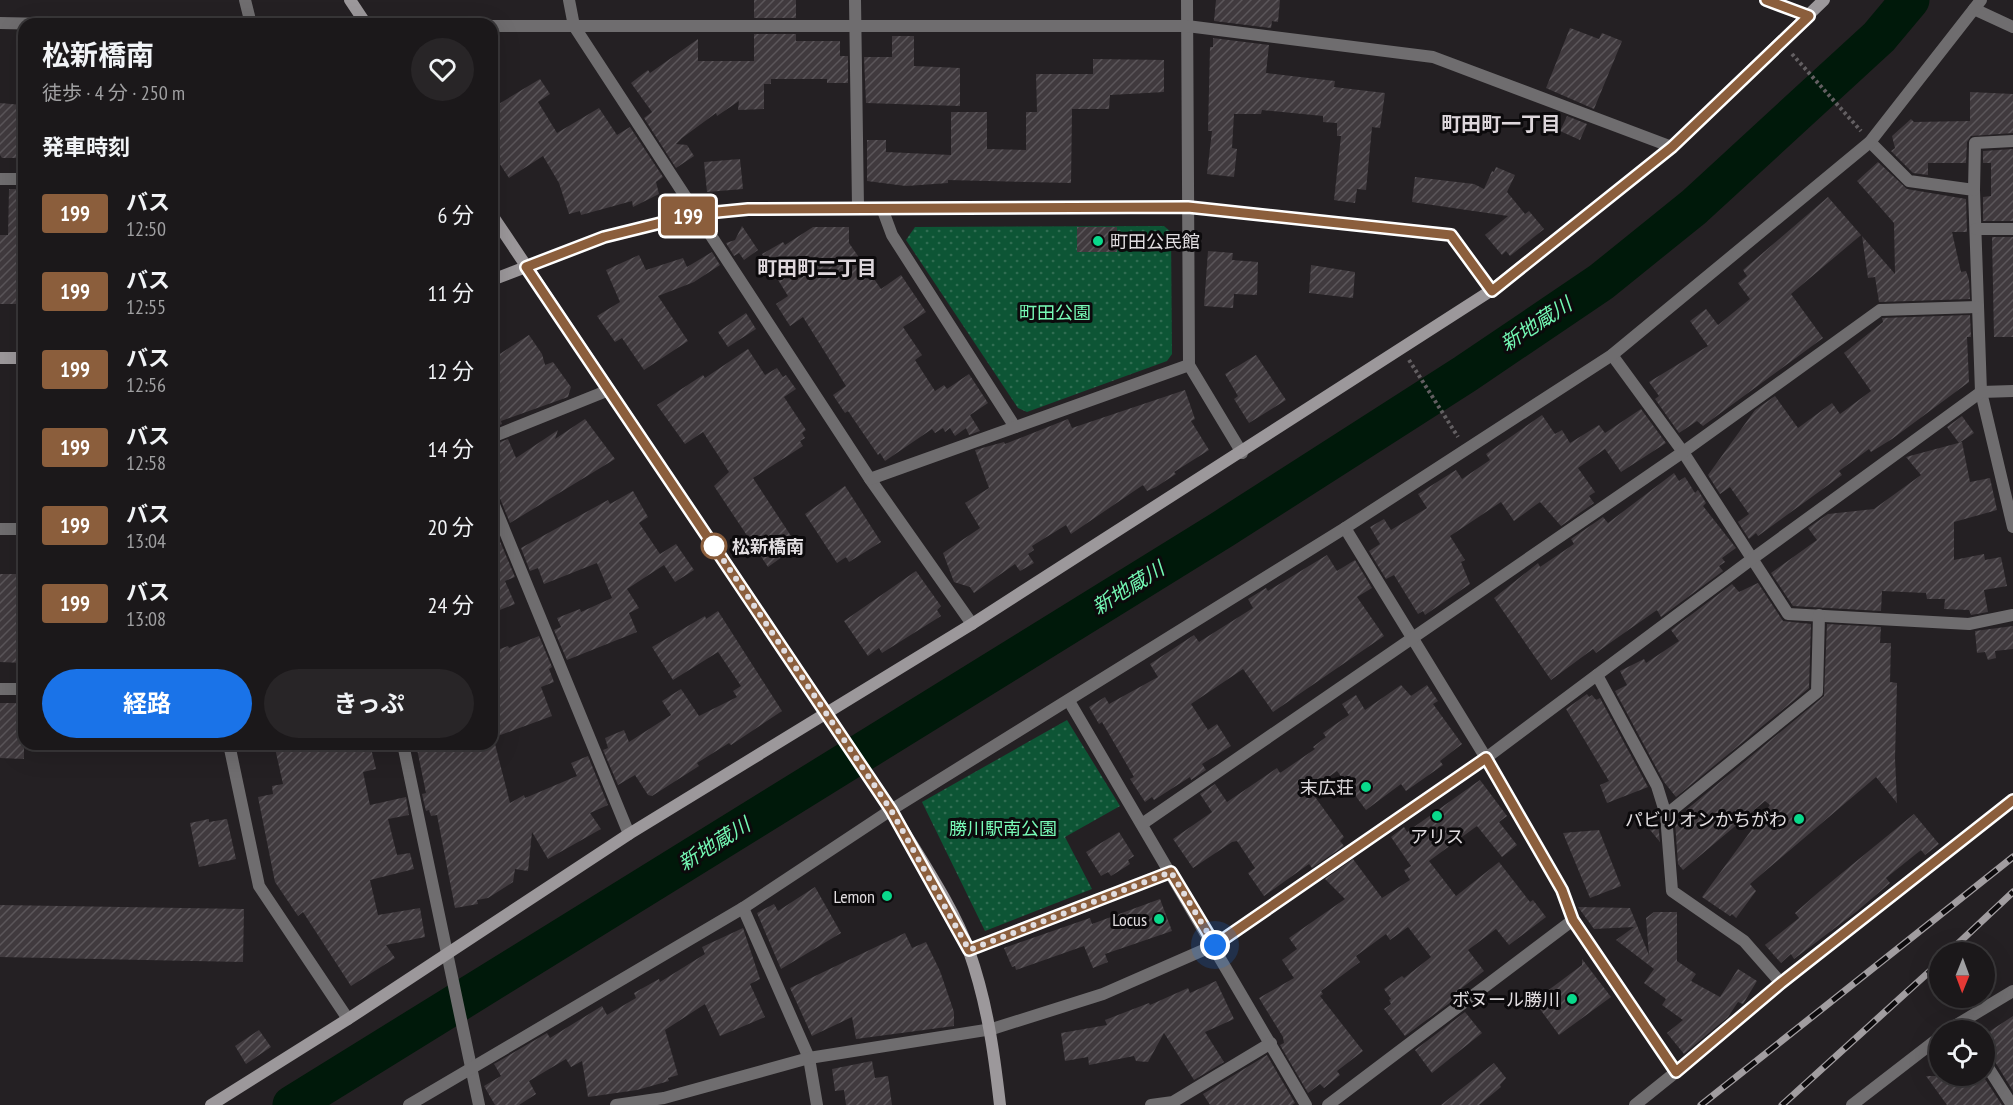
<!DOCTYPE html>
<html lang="ja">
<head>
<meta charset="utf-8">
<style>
	:root { --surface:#1b181a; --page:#282527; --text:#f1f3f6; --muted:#a0a0a2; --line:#393739; --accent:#1a73e8 }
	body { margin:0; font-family:"PT Sans Narrow","Noto Sans JP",sans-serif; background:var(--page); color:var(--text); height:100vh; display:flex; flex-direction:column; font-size:22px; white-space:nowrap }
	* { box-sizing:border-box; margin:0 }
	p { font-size:20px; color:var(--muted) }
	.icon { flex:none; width:33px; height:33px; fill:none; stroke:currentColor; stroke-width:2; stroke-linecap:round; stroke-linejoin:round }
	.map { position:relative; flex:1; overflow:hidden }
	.panel { position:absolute; left:18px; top:18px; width:480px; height:732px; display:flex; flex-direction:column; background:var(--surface); border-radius:18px; box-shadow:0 6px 24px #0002,0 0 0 2px var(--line) }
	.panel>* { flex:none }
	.badge { padding:0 12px; border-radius:4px; font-size:21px; line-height:39px }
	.needle { width:39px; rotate:181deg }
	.buttons { position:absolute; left:1929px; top:942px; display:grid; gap:12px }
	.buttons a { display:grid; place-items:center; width:66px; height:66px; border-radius:50%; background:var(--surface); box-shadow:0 6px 24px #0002,0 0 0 2px var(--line); font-size:30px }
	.you { position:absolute; width:30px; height:30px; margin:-15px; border:4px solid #fff; border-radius:50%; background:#1a73e8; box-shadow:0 0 0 9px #1a73e833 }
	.map>.badge { position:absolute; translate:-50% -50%; box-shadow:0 0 0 3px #fff }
	h2 { padding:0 24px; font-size:22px; line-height:54px }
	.round { display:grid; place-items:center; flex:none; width:63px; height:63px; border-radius:32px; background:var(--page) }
	.summary { display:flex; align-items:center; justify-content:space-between; height:102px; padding:0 24px }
	h1 { font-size:28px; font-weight:700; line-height:45px }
	.button { display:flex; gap:12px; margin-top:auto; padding:12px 24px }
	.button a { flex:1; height:69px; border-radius:36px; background:var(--accent); color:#fff; font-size:24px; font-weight:700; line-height:69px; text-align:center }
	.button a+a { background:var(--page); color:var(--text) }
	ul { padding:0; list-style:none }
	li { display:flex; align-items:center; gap:18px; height:78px; padding:0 24px }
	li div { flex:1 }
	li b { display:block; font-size:22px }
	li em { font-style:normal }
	li .badge { min-width:66px; font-weight:700; text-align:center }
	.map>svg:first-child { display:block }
	.park { fill:url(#park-dots) }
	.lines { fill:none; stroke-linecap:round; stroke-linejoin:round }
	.river { stroke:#00190a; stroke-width:39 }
	.building { fill:url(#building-hatch) }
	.path { stroke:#635f62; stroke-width:4; stroke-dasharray:3 3; stroke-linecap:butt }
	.street { stroke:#6f6d6f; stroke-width:12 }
	.secondary { stroke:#9c989b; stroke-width:12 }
	.rail-casing { stroke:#a19da0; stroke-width:7 }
	.rail { stroke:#0c0a0c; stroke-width:4.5; stroke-dasharray:14; stroke-linecap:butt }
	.line-casing { stroke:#fff; stroke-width:14 }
	.line { stroke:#8b5e3c; stroke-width:9 }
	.walk { stroke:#e1dde0; stroke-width:6; stroke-dasharray:0 10.8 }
	.poi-dot { fill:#09d98b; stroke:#0c0a0c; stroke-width:2 }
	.stop-dot { fill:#fff; stroke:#8b5e3c; stroke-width:3 }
	.labels { text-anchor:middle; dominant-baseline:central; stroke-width:6; stroke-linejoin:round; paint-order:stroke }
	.poi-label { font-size:18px; fill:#e1dde0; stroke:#0c0a0c; text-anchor:end }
	.park-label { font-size:18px; fill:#78fbb7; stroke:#0c0a0c }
	.stop-label { font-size:18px; font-weight:bold; fill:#e1dde0; stroke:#0c0a0c; text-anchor:start }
	.neighbourhood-label { font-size:20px; font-weight:bold; fill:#ded7dc; stroke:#0c0a0c }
	.water-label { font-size:20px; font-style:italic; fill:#73f7b3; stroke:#0c0a0c }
</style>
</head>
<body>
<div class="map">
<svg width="2013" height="1105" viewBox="0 0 2013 1105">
	<defs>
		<pattern id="park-dots" width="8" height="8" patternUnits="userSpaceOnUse" patternTransform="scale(1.5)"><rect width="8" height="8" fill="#0d5535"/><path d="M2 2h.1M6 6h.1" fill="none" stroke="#306d52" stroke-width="1.8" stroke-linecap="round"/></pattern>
		<pattern id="building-hatch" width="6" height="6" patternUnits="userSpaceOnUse" patternTransform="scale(1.5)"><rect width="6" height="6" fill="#403a3e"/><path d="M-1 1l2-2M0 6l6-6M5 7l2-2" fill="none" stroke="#5b565a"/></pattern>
	</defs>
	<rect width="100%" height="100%" fill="#242023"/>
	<g class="park">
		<polygon points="1164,226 1171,232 1172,354 1167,361 1027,412 1018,408 906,240 915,227"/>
		<polygon points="1067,720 1120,806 1065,837 1092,889 985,931 922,802"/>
	</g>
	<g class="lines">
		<polyline class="river" points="292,1105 1223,529 1465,374 1601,282 1694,207 1879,37 1910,0"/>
	</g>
	<g class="building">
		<rect x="754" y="0" width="42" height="18"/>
		<polygon points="1216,0 1280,0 1278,22 1272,21 1271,28 1214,21"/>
		<polygon points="1570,28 1599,39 1602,33 1622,41 1594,109 1546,88"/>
		<polygon points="754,34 796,34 796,41 840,41 840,56 848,56 848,83 827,83 827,79 771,79 771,84 764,84 764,109 738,110 739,101 717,116 716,113 682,138 676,144 687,145 694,156 676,168 644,118 652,112 631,83 648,70 650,73 698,39 698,61 754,61"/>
		<polygon points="892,36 914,36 914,66 960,68 960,106 866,103 864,57 892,57"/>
		<polygon points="1213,38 1269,45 1266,73 1335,81 1334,87 1385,93 1380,128 1372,127 1366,190 1357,189 1355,203 1334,200 1341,136 1337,136 1337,123 1323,122 1323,116 1262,110 1261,114 1234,114 1232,148 1237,149 1234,177 1207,174 1212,131 1208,131 1210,47 1213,47"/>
		<polygon points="1093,59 1164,60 1164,92 1110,95 1109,109 1072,109 1071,183 948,180 948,183 906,186 867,181 867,140 886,140 886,152 951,155 951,112 987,112 987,149 1026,150 1026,112 1037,112 1036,74 1093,74"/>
		<polygon points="540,79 550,94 538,102 557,133 599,108 617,135 630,127 663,177 656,182 659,194 633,207 632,201 581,215 580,211 569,214 559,183 543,156 509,178 492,152 492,108"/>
		<polygon points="1970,92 2013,94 2013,133 1971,136 1967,142 1966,163 1928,163 1928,175 1913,173 1891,151 1895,148 1892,136 1911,119 1914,122 1970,121"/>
		<polygon points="0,103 22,105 21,158 2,158 0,155"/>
		<polygon points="1567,116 1587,124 1580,140 1560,131"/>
		<polygon points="2013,149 2013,221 1983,221 1983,197 1991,196 1991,163 1983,163 1983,151"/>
		<polygon points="740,159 743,189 707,192 704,162"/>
		<polygon points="1878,162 1907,189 1966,199 1967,232 1952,232 1961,272 1966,271 1969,280 1970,299 1879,302 1875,277 1868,278 1862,236 1895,274 1894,223 1857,181"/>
		<polygon points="1496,167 1515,175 1507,192 1525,214 1529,211 1544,229 1510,256 1506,251 1502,255 1485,235 1508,216 1412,202 1415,177 1474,184 1484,189 1492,171 1494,172"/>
		<polygon points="9,189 24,189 24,304 0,304 0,235 8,235"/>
		<polygon points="1828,197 1861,235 1791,294 1823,338 1703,426 1697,421 1679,433 1655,399 1659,396 1649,382 1708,346 1690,321 1706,309 1718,325 1750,299 1738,283 1747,276 1743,270"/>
		<polygon points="742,226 758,250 744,260 739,253 734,256 726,243 735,240"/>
		<polygon points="813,227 849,227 849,243 881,289 901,275 926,312 903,327 922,355 915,360 935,391 944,385 947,389 969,374 988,403 970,415 980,431 969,435 966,428 955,436 950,428 945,432 943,428 935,433 932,429 885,461 880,453 878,455 848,411 845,413 833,395 846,386 803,317 790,326 776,304 788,296 762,254 783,242 785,245"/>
		<rect x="1077" y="227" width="40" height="25"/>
		<polygon points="1992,237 2013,237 2013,337 1994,337"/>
		<polygon points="1208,251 1233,253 1232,260 1258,262 1257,295 1234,294 1233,308 1204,306"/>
		<polygon points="712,252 720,265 694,282 658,296 688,341 644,370 622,338 615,342 597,316 620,302 606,270 639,255 646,270 683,258 687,267"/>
		<polygon points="1311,265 1355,272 1353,298 1309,293"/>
		<polygon points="746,313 756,329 728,347 718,332"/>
		<polygon points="1970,315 1971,337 1967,337 1969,382 1892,439 1871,452 1869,449 1839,471 1842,475 1758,536 1756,533 1749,539 1738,522 1749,514 1730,487 1720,494 1708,475 1755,410 1775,396 1798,428 1832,403 1840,414 1871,391 1844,353 1883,322 1882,318"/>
		<polygon points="529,335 542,354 545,365 553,362 571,387 568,397 501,421 502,424 492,428 492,359"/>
		<polygon points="748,349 765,375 777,368 783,377 786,375 796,389 784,397 806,430 802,433 805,438 800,441 803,446 753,478 793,539 777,549 782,557 768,567 714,486 729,472 703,432 685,444 657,405 703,375 705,378"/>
		<polygon points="1256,355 1286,400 1249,423 1234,399 1238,396 1225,374"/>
		<polygon points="1185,390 1195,419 1191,421 1209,450 1174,472 1176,474 1156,487 1147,491 1143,485 1071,534 1066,525 1032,546 1034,550 1028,554 1034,563 1020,571 1015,564 974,593 970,587 954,582 943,553 980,528 965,503 989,488 975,450 1004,442 1005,444 1068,419 1072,428"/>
		<polygon points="1641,409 1666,443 1621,472 1605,449 1578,468 1595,492 1589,496 1594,503 1561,526 1540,502 1514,521 1501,502 1450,536 1465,560 1461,562 1470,584 1425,615 1423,611 1418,614 1394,575 1386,579 1369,551 1380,544 1370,527 1384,519 1391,530 1427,508 1418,494 1456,470 1462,479 1490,460 1486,454 1542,415 1555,434 1562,430 1570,443 1599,425 1605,433"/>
		<polygon points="1962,416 1974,433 1959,443 1947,427"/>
		<polygon points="585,419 615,459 510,523 499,496 492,492 492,445 508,439 516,458 558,430 555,439"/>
		<polygon points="1962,442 1970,482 1990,478 1997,510 1954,522 1954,560 1984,554 1985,560 2001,557 2007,586 1984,590 1988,612 1971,615 1969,610 1944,609 1945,599 1927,599 1926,593 1882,591 1881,611 1793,606 1771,573 1817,540 1808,528 1828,514 1874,509 1921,475 1906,457"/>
		<polygon points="1674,473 1679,481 1685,477 1695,493 1698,490 1706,503 1703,506 1736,548 1722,558 1725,562 1719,566 1723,571 1661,617 1657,610 1607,645 1596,653 1593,649 1551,680 1494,598 1538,563 1540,567 1574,544 1571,539 1603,517 1608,523"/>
		<polygon points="845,486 881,542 849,562 846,557 837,563 805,514"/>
		<polygon points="633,491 648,517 639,523 660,554 676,544 694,570 675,582 664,565 627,589 639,608 629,613 637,632 567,660 554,630 561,627 557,618 580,609 581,612 612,598 597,563 544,584 538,568 530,571 521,548 608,500 610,504"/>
		<polygon points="492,522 515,577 505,581 515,604 492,613"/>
		<polygon points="1327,555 1337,571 1355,560 1372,588 1357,597 1384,636 1273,712 1243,669 1191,704 1208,730 1217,724 1231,746 1202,764 1206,770 1191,780 1190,777 1154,800 1152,797 1145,802 1130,779 1134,777 1102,722 1099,724 1089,707 1105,697 1109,704 1158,677 1150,664 1194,635 1199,642 1253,608 1248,599 1266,588 1268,591"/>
		<polygon points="916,571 941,606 937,610 941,616 882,653 879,648 868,656 844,621"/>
		<polygon points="0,574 24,574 24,663 0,662"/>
		<polygon points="1758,583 1783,621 1811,624 1809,688 1676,797 1664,782 1615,691 1627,685 1620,671 1644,659 1646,663 1679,641 1671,630 1732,584 1739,592"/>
		<polygon points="718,611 782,711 731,745 729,743 697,763 699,766 652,796 648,795 635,775 618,785 603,750 608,748 605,738 624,730 629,742 671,715 662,701 681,689 699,716 737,697 733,691 741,686 718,652 673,680 652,647 705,616 706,619"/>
		<polygon points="1827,624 1881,627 1880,643 1891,643 1890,682 1897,683 1895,758 1897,803 1876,777 1750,884 1756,891 1736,918 1732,914 1730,916 1702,897 1770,805 1765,801 1683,870 1678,864 1675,822 1693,820 1686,810 1824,696"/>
		<polygon points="2013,626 2013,649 1995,651 1996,658 1988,660 1985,652 1977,653 1975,631"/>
		<polygon points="539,636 552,667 549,669 554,682 541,687 552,716 492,738 492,652 508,646 509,648"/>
		<polygon points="1401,685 1411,696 1427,685 1438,701 1433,704 1462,744 1440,761 1443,765 1406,791 1401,784 1366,810 1337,771 1310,790 1344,837 1340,841 1344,846 1312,868 1309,864 1264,896 1248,873 1255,868 1237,841 1232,842 1193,868 1173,839 1212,812 1200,794 1215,784 1227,802 1277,768 1280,773 1315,749 1313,747 1326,737 1323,733 1349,715 1342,704 1356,695 1365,710"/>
		<polygon points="1587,694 1589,697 1592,695 1596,700 1600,698 1648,787 1607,803 1600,785 1609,781 1566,709"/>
		<polygon points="0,703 24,703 24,759 0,758"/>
		<polygon points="274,744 370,744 376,769 363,772 370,805 406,797 409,815 388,819 397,855 410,853 414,869 370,880 378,915 420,908 425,937 386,945 395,958 351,986 303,912 298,916 275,882 258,797 273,794 272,786 283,784"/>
		<polygon points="416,744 495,744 510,803 524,795 525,798 577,776 571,763 588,756 608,805 590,813 601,829 548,859 532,832 528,871 515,869 513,882 488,898 477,900 478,904 455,908 437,815 431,816 429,810 426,811 422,794 426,793"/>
		<polygon points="1480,780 1507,816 1499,822 1517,845 1502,857 1477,826 1429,861 1456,896 1499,862 1530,902 1533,900 1546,917 1509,945 1496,929 1468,950 1484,971 1463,987 1453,996 1455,999 1405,1036 1384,1009 1391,1004 1389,1000 1391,999 1384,989 1402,976 1404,978 1431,957 1408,927 1390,940 1386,934 1356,956 1360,962 1321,991 1323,994 1320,996 1363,1051 1337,1071 1340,1075 1324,1088 1320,1084 1308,1093 1280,1045 1284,1043 1283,1037 1259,998 1294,978 1282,960 1297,949 1289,938 1345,899 1325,879 1353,859 1382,898 1410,880 1404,870 1411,866 1391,837 1404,827 1407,832"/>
		<polygon points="1914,814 1939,844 1925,855 1921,850 1886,878 1890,883 1856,912 1794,959 1791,954 1781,963 1765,945 1799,918 1795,913 1820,891"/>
		<polygon points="209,819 209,822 227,819 236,859 199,867 190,823"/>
		<polygon points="1658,823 1660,842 1646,825"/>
		<polygon points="1599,830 1621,886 1590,898 1563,833"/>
		<polygon points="1119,832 1134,856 1128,860 1130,864 1111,876 1108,872 1101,876 1086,852"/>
		<polygon points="815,887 841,933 781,969 757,913 774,904 778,911"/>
		<polygon points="1160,899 1172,931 1105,954 1108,962 1093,968 1084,946 1016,970 1015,966 1012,967 1004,948 1090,918 1092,924"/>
		<polygon points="0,905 244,909 243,962 0,957"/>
		<polygon points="1578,907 1630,908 1649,955 1646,918 1654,912 1677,912 1677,961 1696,974 1691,981 1720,997 1738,969 1757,981 1743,1004 1738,1002 1728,1017 1684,1054 1667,1033 1683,1020 1662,1005 1666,999 1644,983 1654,969 1616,940 1634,927 1594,929"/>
		<polygon points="743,928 760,979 750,984 765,1017 720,1036 705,1004 665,1030 678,1075 668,1078 669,1081 637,1090 588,1097 582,1061 571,1067 566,1059 529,1081 536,1094 519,1105 495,1105 484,1086 501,1076 494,1064 547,1033 550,1038 602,1006 607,1015 636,998 634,993 659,979 660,982 705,954 702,947"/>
		<polygon points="905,933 912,948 926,942 940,971 954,1012 954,1026 856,1039 852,1017 812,1036 790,988"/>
		<polygon points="1582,959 1611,997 1559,1035 1534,1001 1582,965"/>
		<polygon points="1216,981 1234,1019 1205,1032 1224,1062 1194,1080 1164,1033 1148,1062 1136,1061 1134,1056 1089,1065 1088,1057 1065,1061 1061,1033 1107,1025 1105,1020 1149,1003 1150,1005 1188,988 1190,993"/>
		<polygon points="1465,1012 1482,1033 1432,1073 1415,1050"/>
		<polygon points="2013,1016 2013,1091 1984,1044 1984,1035"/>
		<polygon points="259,1030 271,1047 246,1064 235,1046"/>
		<polygon points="1267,1055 1295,1103 1292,1105 1210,1105 1203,1094"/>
		<polygon points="872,1061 875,1078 888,1076 892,1105 846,1105 844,1090 835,1091 832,1069"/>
		<polygon points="1494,1063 1506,1078 1500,1085 1501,1087 1479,1105 1441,1105"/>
		<polygon points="1926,1076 1983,1076 2002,1105 1947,1105"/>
	</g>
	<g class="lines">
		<g class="path">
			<polyline points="1792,54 1861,131"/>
			<polyline points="1409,360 1458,437"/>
		</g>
		<g class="street">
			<polyline points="245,0 251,24"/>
			<polyline points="569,0 574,26 870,479 972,624"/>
			<polyline points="855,0 858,207"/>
			<polyline points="1187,0 1189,365 1242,453"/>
			<polyline points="1766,0 1809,16"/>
			<polyline points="1974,9 2013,27"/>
			<polyline points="0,23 49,24"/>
			<polyline points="492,26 1187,26 1433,57 1672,147"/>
			<polyline points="1870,142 1909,181 1974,190 1981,392 2013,527"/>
			<polyline points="0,179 24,179"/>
			<polyline points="1974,190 1975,143 2013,141"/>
			<polyline points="882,208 892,235 1015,427"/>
			<polyline points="1976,229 2013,229"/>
			<polyline points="1612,355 1683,452 1788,614 1969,624 2013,615"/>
			<polyline points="492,437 609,390"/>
			<polyline points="870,479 1189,365"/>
			<polyline points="492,500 629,834"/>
			<polyline points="1345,528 1486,758 1562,890 1573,920 1676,1072 1781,983 2013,800"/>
			<polyline points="0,529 24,529"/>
			<polyline points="1597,675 1657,786 1666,815 1672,891 1744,941 1781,983"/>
			<polyline points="0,689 24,689"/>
			<polyline points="1069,701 1306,1105"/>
			<polyline points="229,744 259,886 348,1019"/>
			<polyline points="403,744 479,1105"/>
			<polyline points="1666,815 1817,692 1819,615"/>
			<polyline points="1142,824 1683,452 1880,310 1978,307"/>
			<polyline points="743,908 809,1058 817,1105"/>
			<polyline points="969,950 1171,872"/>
			<polyline points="1948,1030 2013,991"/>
			<polyline points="1984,1061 2012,1105"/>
			<polyline points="409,1105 743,908 891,810 1345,528 1612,355 1870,142 1981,0"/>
			<polyline points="616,1105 664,1098 809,1058 992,1029 1103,994 1215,945 1486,758 1752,559 1981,392 2013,391"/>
			<polyline points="1151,1105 1173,1102 1271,1043"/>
			<polyline points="1328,1105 1573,920"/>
			<polyline points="1635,1105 1676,1072"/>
			<polyline points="1852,1105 1940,1037"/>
		</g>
		<g class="secondary">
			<polyline points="350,0 366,24"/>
			<path d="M492 215 891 810C915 851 954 907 969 951 987 1002 994 1052 1000 1105"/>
			<polyline points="492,280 604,237 697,214 748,209 1189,207 1451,235 1492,290"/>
			<polyline points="0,358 24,358"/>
			<polyline points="211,1105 348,1019 629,834 972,624 1492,290 1672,147 1824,0"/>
		</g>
		<g class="rail-casing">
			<g id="rail">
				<polyline points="1949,952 2013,892"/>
				<polyline points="1701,1105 2013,857"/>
				<polyline points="1782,1105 1940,962"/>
			</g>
		</g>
		<use href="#rail" class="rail"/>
	</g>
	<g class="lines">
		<g class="line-casing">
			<polyline id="line" points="1766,0 1809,16 1672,147 1492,291 1451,235 1188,207 748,209 697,214 604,237 526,267 891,810 969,950 1171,872 1215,945 1486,758 1562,890 1573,920 1676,1072 1781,983 2013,800"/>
		</g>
		<use href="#line" class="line"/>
		<polyline class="walk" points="714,546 710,540 891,810 969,950 1171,872 1215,945"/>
	</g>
	<g class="poi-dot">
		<circle cx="1098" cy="241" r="6"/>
		<circle cx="1366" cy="787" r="6"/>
		<circle cx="1437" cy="816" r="6"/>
		<circle cx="1799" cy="819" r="6"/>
		<circle cx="887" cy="896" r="6"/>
		<circle cx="1159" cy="919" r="6"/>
		<circle cx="1572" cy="999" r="6"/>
	</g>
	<circle class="stop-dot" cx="714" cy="546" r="12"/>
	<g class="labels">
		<g class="poi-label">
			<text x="1110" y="241" text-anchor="start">町田公民館</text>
			<text x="1354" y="787">末広荘</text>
			<text x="1787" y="819">パビリオンかちがわ</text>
			<text x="1437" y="836" text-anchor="middle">アリス</text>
			<text x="875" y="896">Lemon</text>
			<text x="1147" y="919">Locus</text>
			<text x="1560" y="999">ボヌール勝川</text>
		</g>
		<g class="park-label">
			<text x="1055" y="312">町田公園</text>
			<text x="1003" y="828">勝川駅南公園</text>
		</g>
		<g class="stop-label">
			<text x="732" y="546">松新橋南</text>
		</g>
		<g class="neighbourhood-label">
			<text x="1501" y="124">町田町一丁目</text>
			<text x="817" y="268">町田町二丁目</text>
		</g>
		<g class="water-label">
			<text transform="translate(1536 324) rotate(-33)">新地蔵川</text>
			<text transform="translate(1128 588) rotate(-32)">新地蔵川</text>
			<text transform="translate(714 844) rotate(-32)">新地蔵川</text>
		</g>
	</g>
</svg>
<div class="buttons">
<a><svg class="needle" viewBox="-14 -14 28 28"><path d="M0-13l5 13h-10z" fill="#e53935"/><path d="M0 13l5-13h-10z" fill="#a0a0a2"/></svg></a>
<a><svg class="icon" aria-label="locate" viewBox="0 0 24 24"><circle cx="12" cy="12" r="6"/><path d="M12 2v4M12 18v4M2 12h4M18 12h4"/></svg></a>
</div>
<div class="you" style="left:1215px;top:945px"></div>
<b class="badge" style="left:688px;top:216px;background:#8b5e3c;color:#fff">199</b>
<section class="panel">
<div class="summary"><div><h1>松新橋南</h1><p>徒歩 · 4 分 · 250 m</p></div><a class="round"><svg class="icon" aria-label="heart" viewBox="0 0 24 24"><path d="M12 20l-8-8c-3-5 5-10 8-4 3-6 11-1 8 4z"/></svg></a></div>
<h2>発車時刻</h2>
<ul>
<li><span class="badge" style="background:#8b5e3c;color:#fff">199</span><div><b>バス</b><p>12:50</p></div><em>6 分</em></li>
<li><span class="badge" style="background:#8b5e3c;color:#fff">199</span><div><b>バス</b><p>12:55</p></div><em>11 分</em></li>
<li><span class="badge" style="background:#8b5e3c;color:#fff">199</span><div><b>バス</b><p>12:56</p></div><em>12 分</em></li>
<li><span class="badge" style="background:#8b5e3c;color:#fff">199</span><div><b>バス</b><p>12:58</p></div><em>14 分</em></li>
<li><span class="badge" style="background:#8b5e3c;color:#fff">199</span><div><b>バス</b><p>13:04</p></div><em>20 分</em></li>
<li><span class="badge" style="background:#8b5e3c;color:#fff">199</span><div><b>バス</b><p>13:08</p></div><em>24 分</em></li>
</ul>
<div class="button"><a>経路</a><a>きっぷ</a></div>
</section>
</div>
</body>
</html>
